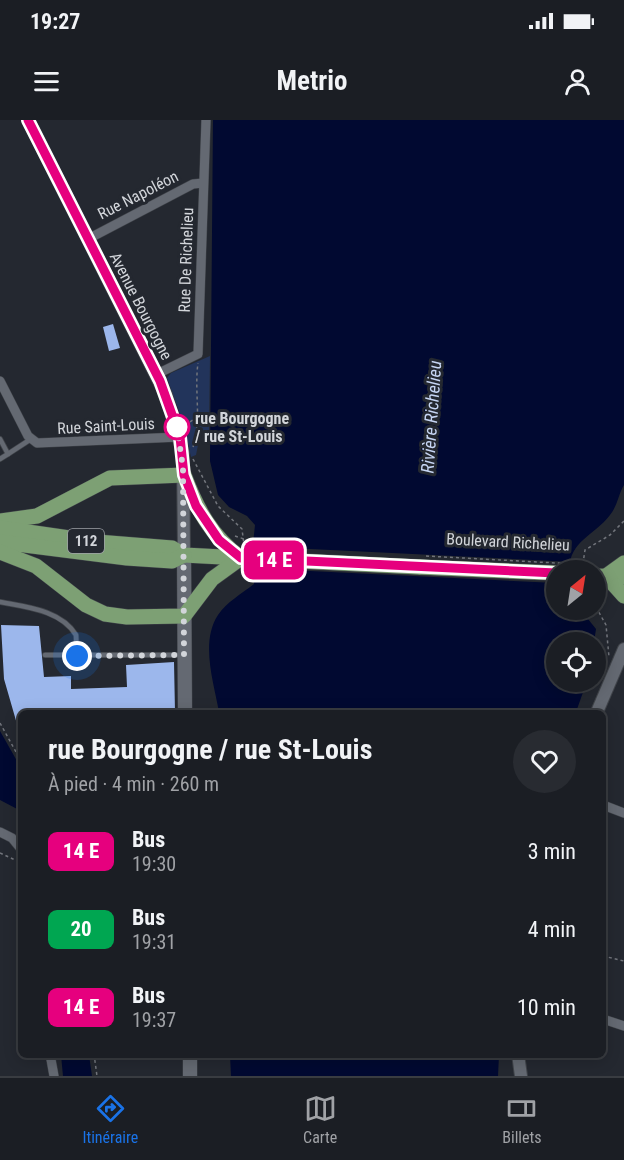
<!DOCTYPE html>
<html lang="fr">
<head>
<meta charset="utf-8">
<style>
	:root { --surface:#1b1e24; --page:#282b31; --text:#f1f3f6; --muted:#a0a2a6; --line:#393c41; --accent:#1a73e8 }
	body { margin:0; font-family:"Roboto Condensed",sans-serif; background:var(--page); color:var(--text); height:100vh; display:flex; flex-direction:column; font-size:22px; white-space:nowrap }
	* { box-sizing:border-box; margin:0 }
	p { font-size:20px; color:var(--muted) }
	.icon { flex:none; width:33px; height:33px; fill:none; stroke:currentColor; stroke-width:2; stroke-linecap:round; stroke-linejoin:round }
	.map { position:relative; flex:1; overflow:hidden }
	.panel { position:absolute; left:18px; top:590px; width:588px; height:348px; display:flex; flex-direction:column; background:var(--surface); border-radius:9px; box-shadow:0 3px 15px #0003,0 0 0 2px var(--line) }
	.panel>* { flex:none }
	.badge { padding:0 12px; border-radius:9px; font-size:21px; line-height:39px }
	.needle { width:39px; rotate:30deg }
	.controls { position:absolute; left:546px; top:440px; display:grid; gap:12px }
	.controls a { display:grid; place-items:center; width:60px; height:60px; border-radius:50%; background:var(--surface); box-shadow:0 3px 15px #0003,0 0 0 2px var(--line); font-size:30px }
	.you { position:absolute; width:30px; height:30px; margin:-15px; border:4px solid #fff; border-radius:50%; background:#1a73e8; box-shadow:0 0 0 9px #1a73e833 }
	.map>.badge { position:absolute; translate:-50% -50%; box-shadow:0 0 0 3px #fff }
	.round { display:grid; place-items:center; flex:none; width:63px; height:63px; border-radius:32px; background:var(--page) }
	.head { display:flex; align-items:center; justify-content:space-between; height:102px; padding:0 30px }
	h1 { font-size:28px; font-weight:700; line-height:45px }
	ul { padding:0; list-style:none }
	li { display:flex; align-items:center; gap:18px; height:78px; padding:0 30px }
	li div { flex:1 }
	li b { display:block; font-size:22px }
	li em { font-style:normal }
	li .badge { min-width:66px; font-weight:700; text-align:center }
	.status { display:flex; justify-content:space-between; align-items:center; height:42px; padding:0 30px; background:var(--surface); direction:ltr }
	.status svg { height:16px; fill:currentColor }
	header { display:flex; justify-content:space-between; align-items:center; height:78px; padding:0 30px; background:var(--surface); font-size:27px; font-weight:700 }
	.menu { display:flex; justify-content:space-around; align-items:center; height:84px; border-top:2px solid var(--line); background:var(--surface); font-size:16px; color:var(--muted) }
	.menu a { display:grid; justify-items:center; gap:3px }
	.menu .current { color:var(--accent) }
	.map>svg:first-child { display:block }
	.green { fill:#22345b }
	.water { fill:#010931 }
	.pier { fill:#242830 }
	.building { fill:#9cb7ec }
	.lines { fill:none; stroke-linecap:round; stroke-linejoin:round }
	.service-casing { stroke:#40444a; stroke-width:6 }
	.minor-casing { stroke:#40444a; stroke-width:10 }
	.tertiary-casing { stroke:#40444a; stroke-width:14 }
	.secondary-casing { stroke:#40444a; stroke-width:15 }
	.primary-casing { stroke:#40444a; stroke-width:16 }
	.path { stroke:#72757c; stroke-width:1.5; stroke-dasharray:3 3; stroke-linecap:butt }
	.service { stroke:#646972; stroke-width:4.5 }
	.minor { stroke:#646972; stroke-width:9 }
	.tertiary { stroke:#646972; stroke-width:12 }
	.secondary { stroke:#646972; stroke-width:14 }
	.primary { stroke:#7da074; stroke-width:15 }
	.primary-bridge-casing { stroke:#40444a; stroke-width:16; stroke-linecap:butt }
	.path-bridge { stroke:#72757c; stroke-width:1.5; stroke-dasharray:3 3; stroke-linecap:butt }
	.primary-bridge { stroke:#7da074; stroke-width:15 }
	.line-casing { stroke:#fff; stroke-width:14 }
	.line { stroke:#e6007e; stroke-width:9 }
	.walk { stroke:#d2d5da; stroke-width:6; stroke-dasharray:0 10.8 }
	.stop-dot { fill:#fff; stroke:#e6007e; stroke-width:3 }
	.labels { text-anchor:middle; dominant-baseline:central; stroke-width:6; stroke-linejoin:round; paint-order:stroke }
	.shield { fill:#242830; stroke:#9ea1a7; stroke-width:1.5 }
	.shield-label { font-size:15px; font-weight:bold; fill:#d2d5da }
	.street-label { font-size:16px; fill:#d2d5da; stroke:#242830 }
	.stop-label { font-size:16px; font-weight:bold; fill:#d2d5da; stroke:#242830; text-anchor:start }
	.water-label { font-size:18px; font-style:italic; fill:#c6d5f3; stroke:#242830 }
</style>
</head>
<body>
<div class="status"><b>19:27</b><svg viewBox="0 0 49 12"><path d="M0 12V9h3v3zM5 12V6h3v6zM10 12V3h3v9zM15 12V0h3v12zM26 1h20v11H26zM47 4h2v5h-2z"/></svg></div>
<header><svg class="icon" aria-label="menu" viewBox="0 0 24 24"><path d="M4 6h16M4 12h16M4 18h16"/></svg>Metrio<svg class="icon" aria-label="person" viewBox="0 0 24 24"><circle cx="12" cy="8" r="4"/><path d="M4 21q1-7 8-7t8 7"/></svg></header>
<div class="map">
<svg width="624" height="956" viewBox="0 0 624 956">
	<rect width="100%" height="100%" fill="#242830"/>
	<polygon class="green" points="210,236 209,314 200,315 196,335 191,337 184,305 167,258 171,253"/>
	<g class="water">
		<path d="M213 0H624V365C618 375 618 385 610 395 594 416 570 420 569 450H556V489H580L596 509 594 522H556V561H587L576 592H219C214 563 200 522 218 495 227 482 241 474 254 464V454L250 452 255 405 247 396 229 387 218 375 210 341Z"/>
		<polygon points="0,611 21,648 21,691 0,680"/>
		<polygon points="61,935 89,935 92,956 63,956"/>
		<polygon points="230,935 499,935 498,956 231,956"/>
	</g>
	<polygon class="pier" points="250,421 251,426 573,442 572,450 556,450 556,463 248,448"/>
	<g class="building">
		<polygon points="113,204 120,228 109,231 103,207"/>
		<polygon points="1,505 39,506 44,557 71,556 71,569 127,567 126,545 174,542 175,592 113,592 113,590 96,590 97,592 21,592 19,611 4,559"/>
	</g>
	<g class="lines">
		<g class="service-casing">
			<g id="service">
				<polyline points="0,319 8,334 31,319"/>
				<polyline points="0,339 8,334"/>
				<path d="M0 482C26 487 61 490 76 515L77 536"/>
				<polyline points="45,535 182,535"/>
			</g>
		</g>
		<g class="minor-casing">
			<g id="minor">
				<polyline points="88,119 193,64 203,63"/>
				<polyline points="157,254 198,234 206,0"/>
				<polyline points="0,261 28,316 37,323 180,317"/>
				<polyline points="603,685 624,693"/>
				<polyline points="0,712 12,718 21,729"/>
				<polyline points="603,899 624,906"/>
				<polyline points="50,934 54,956"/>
			</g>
		</g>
		<g class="tertiary-casing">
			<g id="tertiary">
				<polyline points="28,0 166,275 183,333 184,435"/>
				<polyline points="597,592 624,529"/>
				<polyline points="518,934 521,956"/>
			</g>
		</g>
		<g class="secondary-casing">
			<g id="secondary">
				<polyline points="184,435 185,592"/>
				<polyline points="190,934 190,956"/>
			</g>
		</g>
		<g class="primary-casing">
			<g id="primary">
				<path d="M0 401 37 396 110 358 184 355C197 389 211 416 241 438"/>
				<polyline points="0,408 97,422 172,428 184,435 241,438"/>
				<polyline points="0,422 127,438 172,441 184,435"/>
				<polyline points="0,432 36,446 86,485 105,494 127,497 184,496 212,459 241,438"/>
				<polyline points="419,447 556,453"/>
				<polyline points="596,456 624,457"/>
				<polyline points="606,456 624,476"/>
				<polyline points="606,456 624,443"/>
			</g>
		</g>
		<g class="path">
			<polyline points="185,305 196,298"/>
			<path d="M193 327C202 300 194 272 198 243"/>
			<polyline points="193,339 218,386 242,409 244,425"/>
			<polyline points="235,416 244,419"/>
			<polyline points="582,450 585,430 610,415 624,401"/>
			<polyline points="596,487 606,505 609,537"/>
			<polyline points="0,603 21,641"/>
			<polyline points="0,733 13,739 21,740"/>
			<polyline points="603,836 624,841"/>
			<polyline points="94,934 97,956"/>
		</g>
		<use href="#service" class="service"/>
		<use href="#minor" class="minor"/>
		<use href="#tertiary" class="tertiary"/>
		<use href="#secondary" class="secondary"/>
		<use href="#primary" class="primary"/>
		<g class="primary-bridge-casing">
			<polyline id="primary-bridge" points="241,438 419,447"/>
		</g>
		<polyline class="path-bridge" points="426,436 593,445"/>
		<use href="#primary-bridge" class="primary-bridge"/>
	</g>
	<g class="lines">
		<g class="line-casing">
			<polyline id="line" points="28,0 160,261 180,317 184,355 196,386 219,420 241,438 556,453"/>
		</g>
		<use href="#line" class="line"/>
		<polyline class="walk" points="77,536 184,535 183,348 177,307"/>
	</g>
	<circle class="stop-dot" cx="177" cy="307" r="12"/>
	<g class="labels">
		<rect class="shield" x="68" y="409" width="36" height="24" rx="4.5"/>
		<g class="shield-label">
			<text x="86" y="421">112</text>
		</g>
		<g class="street-label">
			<text transform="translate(138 75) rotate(-27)">Rue Napoléon</text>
			<text transform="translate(186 140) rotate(-88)">Rue De Richelieu</text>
			<text transform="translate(141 186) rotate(63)">Avenue Bourgogne</text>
			<text transform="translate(106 306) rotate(-3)">Rue Saint-Louis</text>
			<text transform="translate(508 422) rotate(3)">Boulevard Richelieu</text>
		</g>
		<g class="stop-label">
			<text x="195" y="298">rue Bourgogne<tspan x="195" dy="18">/ rue St-Louis</tspan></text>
		</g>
		<g class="water-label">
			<text transform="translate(431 297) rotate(-86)">Rivière Richelieu</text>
		</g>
	</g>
</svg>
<div class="controls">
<a><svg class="needle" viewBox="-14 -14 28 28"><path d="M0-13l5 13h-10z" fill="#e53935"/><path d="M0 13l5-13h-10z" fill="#a0a2a6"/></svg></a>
<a><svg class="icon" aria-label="locate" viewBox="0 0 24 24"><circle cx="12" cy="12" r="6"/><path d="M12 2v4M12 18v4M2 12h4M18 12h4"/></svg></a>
</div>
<div class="you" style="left:77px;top:536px"></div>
<b class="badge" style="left:274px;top:440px;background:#e6007e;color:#fff">14 E</b>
<section class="panel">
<div class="head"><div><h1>rue Bourgogne / rue St-Louis</h1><p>À pied · 4 min · 260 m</p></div><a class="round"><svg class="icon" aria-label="heart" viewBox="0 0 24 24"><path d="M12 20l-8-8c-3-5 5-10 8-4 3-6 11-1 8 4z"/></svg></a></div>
<ul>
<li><span class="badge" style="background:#e6007e;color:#fff">14 E</span><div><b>Bus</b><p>19:30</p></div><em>3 min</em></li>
<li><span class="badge" style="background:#00a651;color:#fff">20</span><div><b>Bus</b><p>19:31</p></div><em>4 min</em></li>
<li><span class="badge" style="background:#e6007e;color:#fff">14 E</span><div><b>Bus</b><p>19:37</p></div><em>10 min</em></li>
</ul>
</section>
</div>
<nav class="menu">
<a class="current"><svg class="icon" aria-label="directions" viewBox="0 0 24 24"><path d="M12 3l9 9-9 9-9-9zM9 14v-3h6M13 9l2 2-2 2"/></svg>Itinéraire</a>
<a><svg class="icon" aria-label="map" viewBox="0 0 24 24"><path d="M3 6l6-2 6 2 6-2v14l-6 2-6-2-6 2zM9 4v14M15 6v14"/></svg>Carte</a>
<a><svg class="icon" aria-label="tickets" viewBox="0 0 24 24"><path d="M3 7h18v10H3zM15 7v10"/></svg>Billets</a>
</nav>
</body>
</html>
